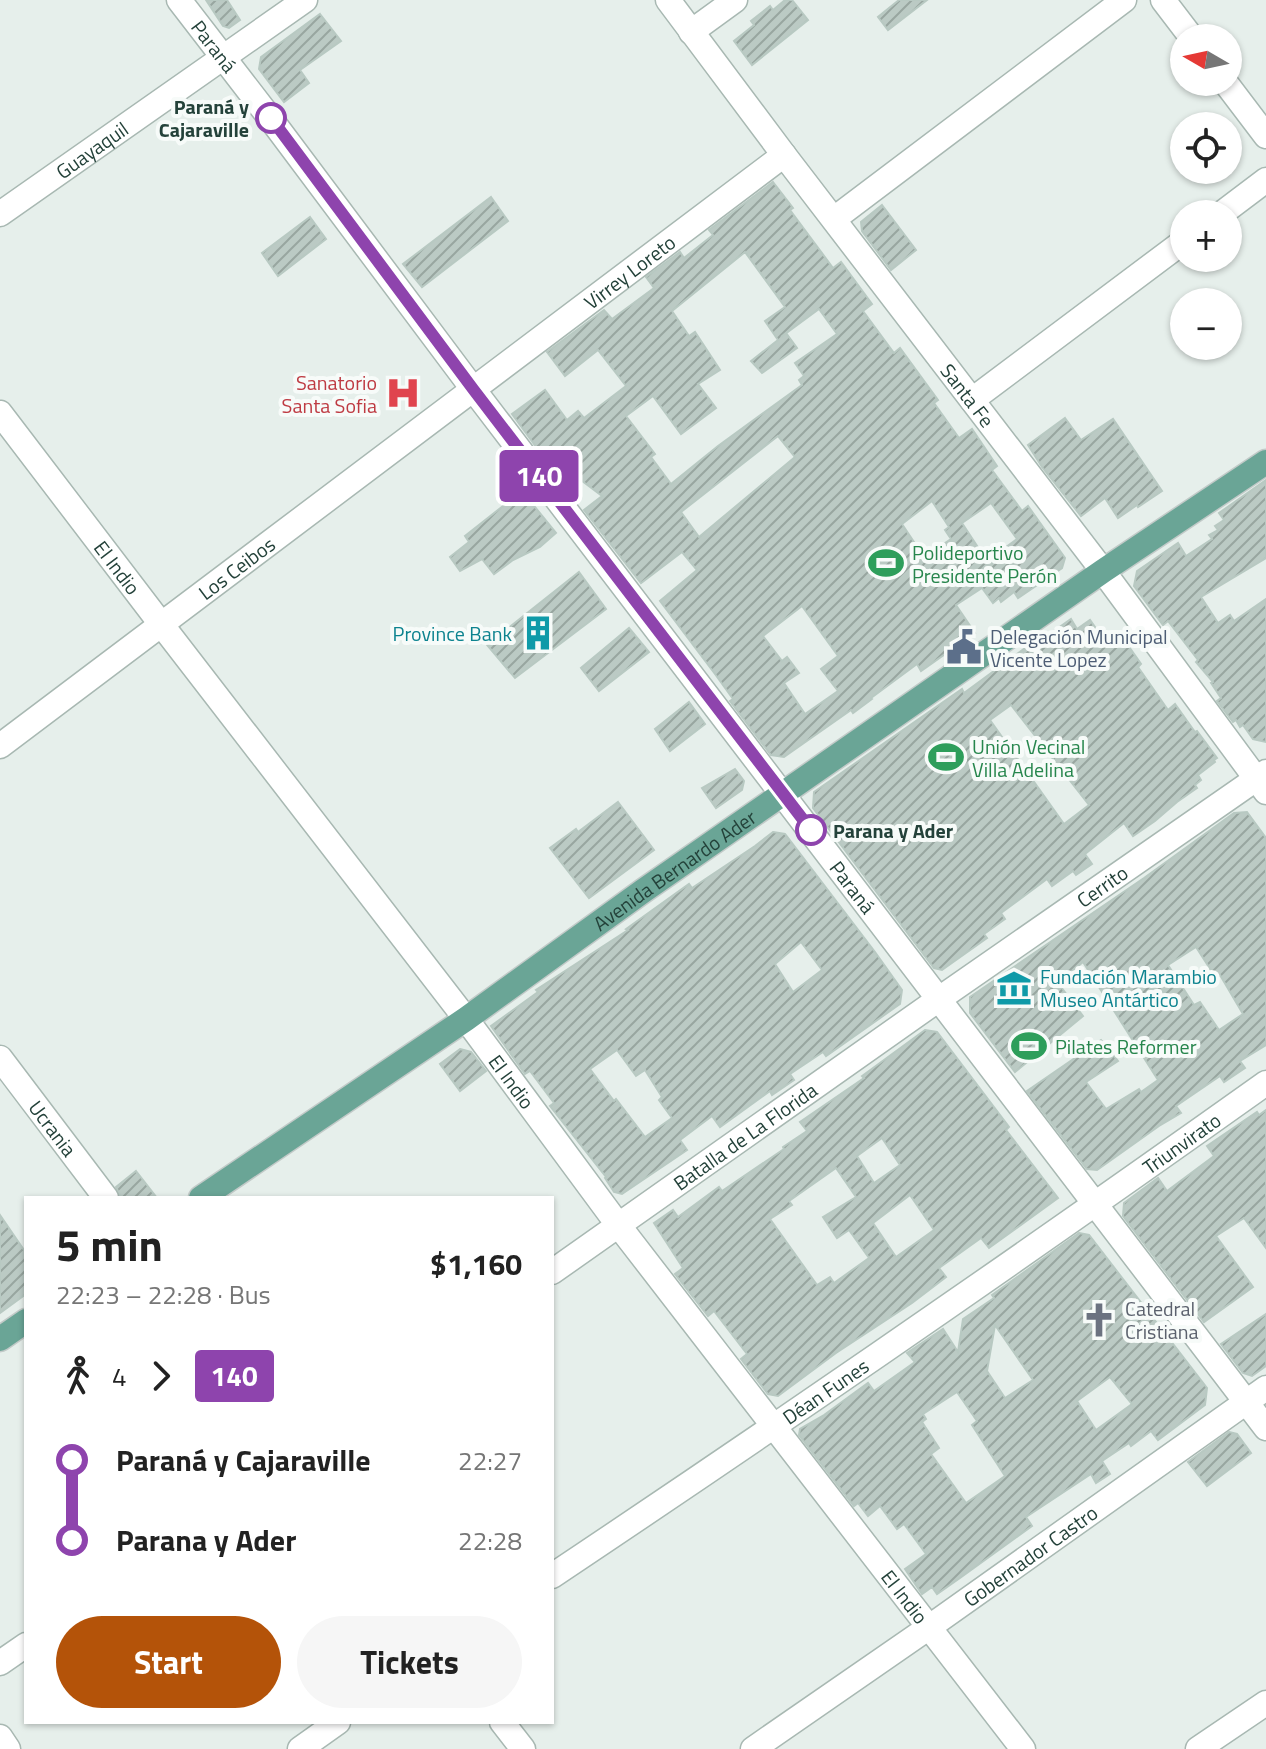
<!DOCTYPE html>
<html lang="en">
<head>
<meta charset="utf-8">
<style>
	:root { --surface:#fff; --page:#f6f6f6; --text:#222; --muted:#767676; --accent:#b45309 }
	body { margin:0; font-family:"Titillium Web",sans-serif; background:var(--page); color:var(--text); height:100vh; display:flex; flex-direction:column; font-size:30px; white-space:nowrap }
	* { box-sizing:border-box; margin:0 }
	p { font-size:26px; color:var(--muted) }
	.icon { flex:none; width:44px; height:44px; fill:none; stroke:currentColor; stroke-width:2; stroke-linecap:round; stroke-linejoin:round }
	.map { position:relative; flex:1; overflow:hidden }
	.details { position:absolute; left:24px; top:1196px; width:530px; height:528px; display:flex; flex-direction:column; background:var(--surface); border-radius:0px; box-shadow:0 2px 6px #0004 }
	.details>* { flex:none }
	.badge { padding:0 16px; border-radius:6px; font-size:28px; line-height:52px }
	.needle { width:52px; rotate:279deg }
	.buttons { position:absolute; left:1170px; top:24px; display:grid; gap:16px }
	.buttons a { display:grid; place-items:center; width:72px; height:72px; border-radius:50%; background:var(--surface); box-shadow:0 2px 6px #0004; font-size:40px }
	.map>.badge { position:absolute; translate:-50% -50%; box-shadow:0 0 0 4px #fff }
	.legs { display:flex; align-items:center; gap:12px; height:88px; padding:0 32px; font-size:26px }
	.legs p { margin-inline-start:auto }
	.overview { display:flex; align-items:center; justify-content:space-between; height:136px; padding:0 32px }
	h1 { font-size:44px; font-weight:700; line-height:60px }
	.cta { display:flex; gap:16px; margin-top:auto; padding:16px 32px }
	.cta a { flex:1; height:92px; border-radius:48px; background:var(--accent); color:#fff; font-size:32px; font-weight:700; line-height:92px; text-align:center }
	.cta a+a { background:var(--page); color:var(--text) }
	ul { padding:0 32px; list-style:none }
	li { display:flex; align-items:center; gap:28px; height:80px; font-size:30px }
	li i { display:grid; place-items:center; width:12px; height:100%; margin:0 10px; background:currentColor }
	li i::after { content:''; width:20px; height:20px; margin:-10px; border:6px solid; border-radius:50%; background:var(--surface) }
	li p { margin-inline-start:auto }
	li:first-child i { background:linear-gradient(#0000 50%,currentColor 0) }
	li:last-child i { background:linear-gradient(currentColor 50%,#0000 0) }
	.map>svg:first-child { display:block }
	.building { fill:url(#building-hatch); stroke:#b8c9c2; stroke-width:2; fill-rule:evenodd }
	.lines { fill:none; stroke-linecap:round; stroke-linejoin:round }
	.minor-casing { stroke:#a8b8b2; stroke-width:27 }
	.major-casing { stroke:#c2cac8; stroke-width:27 }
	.minor { stroke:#fff; stroke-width:24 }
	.major { stroke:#6aa596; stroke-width:24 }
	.line-1-casing { stroke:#fff; stroke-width:18 }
	.line-1 { stroke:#8e44ad; stroke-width:12 }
	.stop-1-dot { fill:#fff; stroke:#8e44ad; stroke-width:4 }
	.labels { text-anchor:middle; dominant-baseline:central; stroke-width:8; stroke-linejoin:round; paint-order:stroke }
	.street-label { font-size:20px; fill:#24423a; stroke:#f7fbf9 }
	.stop-label { font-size:20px; font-weight:bold; fill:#24423a; stroke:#f7fbf9; text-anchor:end }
	.health-label { font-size:20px; fill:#be3a42; stroke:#f7fbf9; text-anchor:end }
	.leisure-label { font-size:20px; fill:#27864d; stroke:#f7fbf9; text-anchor:start }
	.culture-label { font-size:20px; fill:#0d838f; stroke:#f7fbf9; text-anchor:end }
	.service-label { font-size:20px; fill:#4e5e75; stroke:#f7fbf9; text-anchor:start }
	.worship-label { font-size:20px; fill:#5b616d; stroke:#f7fbf9; text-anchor:start }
</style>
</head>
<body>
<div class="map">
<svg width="1266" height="1749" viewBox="0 0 1266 1749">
	<defs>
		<pattern id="building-hatch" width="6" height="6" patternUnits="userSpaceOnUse" patternTransform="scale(2)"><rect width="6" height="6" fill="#bbcac4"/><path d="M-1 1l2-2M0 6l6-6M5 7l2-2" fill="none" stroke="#98a6a0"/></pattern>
	</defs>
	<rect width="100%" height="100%" fill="#e6efeb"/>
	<g class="building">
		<polygon points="206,0 227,0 240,20 229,28 223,26"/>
		<polygon points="785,0 792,0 808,20 752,65 734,41 754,25 751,21 770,6 773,10"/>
		<polygon points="899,0 927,0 888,30 878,17"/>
		<polygon points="320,14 341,41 300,70 309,83 284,102 259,69 261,57"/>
		<path d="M773 182 793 208 790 210 833 268 841 262 872 304 863 311 894 353 900 348 938 400 934 403 959 438 972 429 997 466 992 470 1022 511 1028 506 1065 558 1062 568 1018 598 1014 592 1001 602 999 598 993 603 982 588 956 605 975 633 921 671 917 664 871 698 872 699 853 713 851 710 784 757 771 755 730 701 733 699 715 674 660 601 697 570 682 552 641 583 584 510 602 496 582 481 576 461 565 469 556 457 548 463 512 414 545 390 567 420 578 411 584 418 626 386 598 350 565 376 547 352 604 310 612 319 654 288 646 277 680 252 684 258 713 235 709 230ZM745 252 785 307 765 321 778 340 751 361 762 373 797 348 786 333 781 337 819 309 837 334 795 363 804 376 799 380 802 385 718 446 671 484 651 457 655 454 626 416 653 396 681 434 716 408 698 384 720 370 695 332 689 336 672 311ZM778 436 795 457 699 537 681 512ZM932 501 949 527 945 530 951 539 924 557 902 524ZM991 503 1017 539 987 561 962 523ZM802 606 838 656 821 669 838 691 805 714 784 683 799 673 787 657 782 661 763 636Z"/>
		<polygon points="491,197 508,221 422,287 403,264"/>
		<polygon points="882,205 916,250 891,270 862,231 861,222"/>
		<polygon points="310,217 326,239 278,276 262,253"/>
		<polygon points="1065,418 1081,440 1113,419 1162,491 1138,507 1137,505 1118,518 1105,498 1081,516 1042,467 1028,445"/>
		<polygon points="1266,480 1266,558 1201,597 1218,623 1230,615 1234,621 1266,599 1266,742 1253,739 1243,725 1240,727 1236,720 1233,722 1217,701 1221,698 1211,683 1213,682 1196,662 1198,660 1168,621 1163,625 1134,586 1137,571 1178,543 1186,556 1212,539 1209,535 1218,530 1215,526 1224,520 1219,513"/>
		<polygon points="522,491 556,533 540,547 513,560 494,574 482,559 460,571 450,557 469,542 465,536"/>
		<polygon points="579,572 606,609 515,678 487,645"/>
		<path d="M1071 619 1077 629 1090 620 1107 644 1120 634 1141 664 1138 667 1168 710 1175 704 1195 732 1197 731 1217 758 1214 760 1215 762 1198 775 1201 780 1195 785 1197 788 1177 802 1155 821 1133 836 1124 823 1085 854 1092 864 1076 875 1073 871 1052 886 1047 879 1001 913 1005 919 984 934 987 938 942 970 934 968 813 808 814 792 962 689 964 693 1025 648 1027 650ZM1011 705 1089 805 1064 824 990 720Z"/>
		<polygon points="629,628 649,652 599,691 581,668"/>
		<polygon points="689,702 705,724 670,751 655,729"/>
		<polygon points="735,769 744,781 742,790 716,808 702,788"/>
		<polygon points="618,802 654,850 589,898 550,848 576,829 578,832"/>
		<path d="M1247 812 1266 838V1045L1240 1061 1245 1068 1224 1082 1220 1076 1176 1106 1181 1113 1159 1126 1097 1170 1087 1169 1027 1091 1101 1040 1118 1061 1086 1082 1106 1109 1139 1089 1141 1092 1158 1080 1083 962 1058 983 1083 1016 1015 1072 970 1013V997L1144 878 1234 813ZM1196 947 1216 978 1220 975 1243 1014 1219 1030 1200 1002 1194 1005 1168 965Z"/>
		<path d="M773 832 785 834 875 952 902 990 900 1004 826 1056 823 1052 790 1074 794 1080 772 1095 770 1091 720 1127 712 1116 680 1140 687 1150 622 1194 614 1192 605 1178 606 1177 550 1106 554 1103 530 1071 525 1074 491 1026 538 992 536 990 628 930 626 929 689 884 692 888 755 846ZM801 942 822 970 793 992 775 964ZM617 1050 636 1076 645 1070 662 1097 659 1100 672 1118 645 1137 616 1099 614 1101 590 1069Z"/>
		<path d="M925 1030 937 1032 1009 1127 1006 1130 1058 1198 989 1248 981 1238 939 1268 946 1277 912 1303 836 1353 778 1396 768 1394 741 1359 747 1354 714 1311 708 1316 675 1274 683 1268 654 1223 673 1210 678 1217 719 1187 722 1191 784 1149 783 1147 807 1131 800 1122 864 1078 862 1076ZM882 1138 900 1165 874 1183 857 1156ZM836 1168 856 1197 823 1217 837 1238 849 1230 869 1258 834 1283 830 1277 817 1285 770 1219 792 1205 789 1201ZM910 1195 934 1230 896 1257 873 1223Z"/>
		<polygon points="460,1049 471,1052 486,1071 460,1091 440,1064"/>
		<polygon points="1266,1110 1266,1248 1244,1218 1216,1236 1253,1287 1204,1322 1123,1216 1124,1203 1158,1178 1167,1191 1214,1156 1207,1146 1257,1112 1259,1115"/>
		<polygon points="136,1171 157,1198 121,1198 116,1187"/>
		<polygon points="0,1215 26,1253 26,1294 0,1313"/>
		<path d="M1079 1233 1089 1235 1207 1388 1205 1405 1158 1440 1151 1431 1131 1446 1129 1443 1102 1461 1110 1474 1096 1483 1091 1474 1026 1517 1032 1526 960 1578 937 1594 932 1587 922 1594 905 1569 926 1554 904 1524 897 1529 880 1506 868 1516 858 1503 854 1506 799 1435 800 1429 824 1415 868 1383 874 1391 915 1362 907 1353 943 1329 958 1352 963 1319 994 1298 992 1295ZM995 1325 1033 1380 1005 1398 987 1371ZM1110 1377 1132 1404 1096 1430 1077 1401ZM957 1392 977 1421 972 1425 1005 1476 966 1503 931 1454 939 1448 922 1422 926 1419 923 1414Z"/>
		<polygon points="1266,1314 1266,1366 1252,1376 1243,1373 1221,1344"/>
		<polygon points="1229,1432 1237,1434 1251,1453 1207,1486 1188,1462"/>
	</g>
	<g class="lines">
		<g class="minor-casing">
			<g id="minor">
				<path id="s1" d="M179 0 270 118 473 389 1266 1428"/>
				<path id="s2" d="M668 0 784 155 1103 571 1266 792"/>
				<polyline points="1163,0 1192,38"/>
				<polyline points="691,32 735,0"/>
				<polyline points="1225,82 1266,136"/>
				<path id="s3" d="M0 214 305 0"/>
				<polyline points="1221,214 1266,180"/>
				<polyline points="834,219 1124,0"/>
				<polyline points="972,400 1184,241"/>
				<path id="s4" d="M0 413 161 624 466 1019 619 1226 1023 1749"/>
				<path id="s5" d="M0 746 784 155"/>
				<path id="s6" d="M0 1058 106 1198"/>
				<path id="s7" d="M552 1272 939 999 1266 772"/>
				<path id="s8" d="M552 1576C793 1415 1030 1251 1266 1083"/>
				<polyline points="0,1663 26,1645"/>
				<polyline points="502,1722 523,1749"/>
				<polyline points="0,1737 8,1749"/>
				<polyline points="300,1749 338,1722"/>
				<path id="s9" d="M753 1749 928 1628 1266 1388"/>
				<polyline points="1198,1749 1266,1703"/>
			</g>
		</g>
		<g class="major-casing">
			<g id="major">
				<path id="s10" d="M201 1198 466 1019 643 891 1103 571 1266 462"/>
				<polyline points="0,1339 26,1321"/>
			</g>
		</g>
		<use href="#minor" class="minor"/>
		<use href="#major" class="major"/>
	</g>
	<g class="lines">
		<g class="line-1-casing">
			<polyline id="line-1" points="271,118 473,389 811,830"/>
		</g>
		<use href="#line-1" class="line-1"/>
	</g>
	<defs>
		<g id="hospital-bare" transform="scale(2.76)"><path d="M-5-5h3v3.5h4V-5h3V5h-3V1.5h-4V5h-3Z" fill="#e0444e" stroke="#f7fbf9" stroke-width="2.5" paint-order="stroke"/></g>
		<g id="stadium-bare" transform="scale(2.76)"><path d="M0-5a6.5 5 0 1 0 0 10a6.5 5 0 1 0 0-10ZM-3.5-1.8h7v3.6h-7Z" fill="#2e9e5b" stroke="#f7fbf9" stroke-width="2.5" paint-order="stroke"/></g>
		<g id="building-bare" transform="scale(2.76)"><path d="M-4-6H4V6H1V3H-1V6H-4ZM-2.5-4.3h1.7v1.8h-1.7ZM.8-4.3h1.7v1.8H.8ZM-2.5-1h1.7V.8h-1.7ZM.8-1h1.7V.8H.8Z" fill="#0f9aa8" stroke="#f7fbf9" stroke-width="2.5" paint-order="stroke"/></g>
		<g id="civic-bare" transform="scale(2.76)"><path d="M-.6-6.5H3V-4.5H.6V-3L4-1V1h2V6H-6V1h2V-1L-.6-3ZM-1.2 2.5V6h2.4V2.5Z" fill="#5c6f8a" stroke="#f7fbf9" stroke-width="2.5" paint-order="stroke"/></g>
		<g id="museum-bare" transform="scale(2.76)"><path d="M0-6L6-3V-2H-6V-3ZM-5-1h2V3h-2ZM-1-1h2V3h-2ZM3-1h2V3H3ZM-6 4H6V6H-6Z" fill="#0f9aa8" stroke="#f7fbf9" stroke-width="2.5" paint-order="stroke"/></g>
		<g id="church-bare" transform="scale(2.76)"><path d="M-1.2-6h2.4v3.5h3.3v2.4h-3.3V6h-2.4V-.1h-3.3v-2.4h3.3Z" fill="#6b7280" stroke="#f7fbf9" stroke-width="2.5" paint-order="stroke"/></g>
	</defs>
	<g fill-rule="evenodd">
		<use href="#hospital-bare" x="403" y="393"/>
		<use href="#stadium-bare" x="886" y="563"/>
		<use href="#building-bare" x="538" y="633"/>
		<use href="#civic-bare" x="964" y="647"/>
		<use href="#stadium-bare" x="946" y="757"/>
		<use href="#museum-bare" x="1014" y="988"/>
		<use href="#stadium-bare" x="1029" y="1046"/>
		<use href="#church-bare" x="1099" y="1320"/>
	</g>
	<g class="stop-1-dot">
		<circle cx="271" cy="118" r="14"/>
		<circle cx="811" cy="830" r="14"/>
	</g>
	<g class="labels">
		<g class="street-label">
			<text stroke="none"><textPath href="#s1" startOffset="58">Paraná</textPath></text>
			<text stroke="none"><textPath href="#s3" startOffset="112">Guayaquil</textPath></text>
			<text stroke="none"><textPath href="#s5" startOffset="788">Virrey Loreto</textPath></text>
			<text stroke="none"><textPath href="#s2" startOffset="496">Santa Fe</textPath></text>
			<text stroke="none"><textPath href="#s4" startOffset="194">El Indio</textPath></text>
			<text stroke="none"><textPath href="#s5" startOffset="296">Los Ceibos</textPath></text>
			<text stroke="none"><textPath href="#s10" startOffset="576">Avenida Bernardo Ader</textPath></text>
			<text stroke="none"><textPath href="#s1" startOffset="1114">Paraná</textPath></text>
			<text stroke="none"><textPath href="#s7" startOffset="672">Cerrito</textPath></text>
			<text stroke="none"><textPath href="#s4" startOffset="842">El Indio</textPath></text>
			<text stroke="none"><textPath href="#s6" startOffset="88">Ucrania</textPath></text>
			<text stroke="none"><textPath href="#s7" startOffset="236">Batalla de La Florida</textPath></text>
			<text stroke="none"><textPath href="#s8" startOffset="764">Triunvirato</textPath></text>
			<text stroke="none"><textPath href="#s8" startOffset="330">Déan Funes</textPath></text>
			<text stroke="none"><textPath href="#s9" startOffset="338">Gobernador Castro</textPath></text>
			<text stroke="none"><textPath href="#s4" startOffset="1490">El Indio</textPath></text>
		</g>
		<g class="stop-label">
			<text x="249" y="106">Paraná y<tspan x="249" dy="23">Cajaraville</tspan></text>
			<text x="833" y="830" text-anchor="start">Parana y Ader</text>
		</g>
		<g class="health-label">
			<text x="377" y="382">Sanatorio<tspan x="377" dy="23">Santa Sofia</tspan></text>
		</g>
		<g class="leisure-label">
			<text x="912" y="552">Polideportivo<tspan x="912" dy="23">Presidente Perón</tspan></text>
			<text x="972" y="746">Unión Vecinal<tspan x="972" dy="23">Villa Adelina</tspan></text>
			<text x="1055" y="1046">Pilates Reformer</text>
		</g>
		<g class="culture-label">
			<text x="512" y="633">Province Bank</text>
			<text x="1040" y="976" text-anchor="start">Fundación Marambio<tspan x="1040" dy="23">Museo Antártico</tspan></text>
		</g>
		<g class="service-label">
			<text x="990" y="636">Delegación Municipal<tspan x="990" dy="23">Vicente Lopez</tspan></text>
		</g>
		<g class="worship-label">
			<text x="1125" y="1308">Catedral<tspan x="1125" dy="23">Cristiana</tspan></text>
		</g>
	</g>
</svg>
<div class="buttons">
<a><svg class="needle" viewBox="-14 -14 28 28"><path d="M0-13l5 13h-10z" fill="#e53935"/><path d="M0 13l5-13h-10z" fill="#767676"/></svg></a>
<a><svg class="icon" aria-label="locate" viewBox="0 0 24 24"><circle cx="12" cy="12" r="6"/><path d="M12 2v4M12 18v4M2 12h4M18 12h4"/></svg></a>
<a>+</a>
<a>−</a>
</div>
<b class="badge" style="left:539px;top:476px;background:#8e44ad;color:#fff">140</b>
<section class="details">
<div class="overview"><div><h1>5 min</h1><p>22:23 – 22:28 · Bus</p></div><b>$1,160</b></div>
<div class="legs"><svg class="icon" aria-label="walk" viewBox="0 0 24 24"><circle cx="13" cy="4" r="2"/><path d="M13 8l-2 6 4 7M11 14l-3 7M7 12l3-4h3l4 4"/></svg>4<svg class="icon" aria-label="forward" viewBox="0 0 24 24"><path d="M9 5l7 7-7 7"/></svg><b class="badge" style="background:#8e44ad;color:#fff">140</b></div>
<ul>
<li><i style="color:#8e44ad"></i><b>Paraná y Cajaraville</b><p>22:27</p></li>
<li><i style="color:#8e44ad"></i><b>Parana y Ader</b><p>22:28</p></li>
</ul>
<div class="cta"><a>Start</a><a>Tickets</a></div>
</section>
</div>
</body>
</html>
